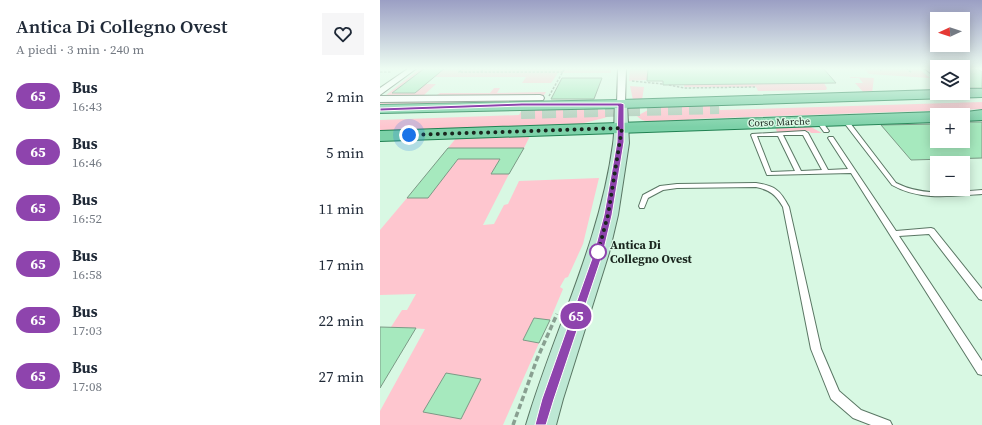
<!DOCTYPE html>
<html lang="it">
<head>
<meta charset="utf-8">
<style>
	:root { --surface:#fff; --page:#f6f6f7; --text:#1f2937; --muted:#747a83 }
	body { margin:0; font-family:"Source Serif 4",serif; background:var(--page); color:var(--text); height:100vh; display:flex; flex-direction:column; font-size:15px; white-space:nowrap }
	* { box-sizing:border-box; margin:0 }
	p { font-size:13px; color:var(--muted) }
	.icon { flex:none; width:22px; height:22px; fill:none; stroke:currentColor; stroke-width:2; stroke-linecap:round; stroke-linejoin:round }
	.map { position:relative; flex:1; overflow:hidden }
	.drawer { display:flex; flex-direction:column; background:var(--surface); width:380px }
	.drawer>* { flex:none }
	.badge { padding:0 8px; border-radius:13px; font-size:14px; line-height:26px }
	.needle { width:26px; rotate:267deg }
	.buttons { position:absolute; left:550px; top:12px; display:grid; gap:8px }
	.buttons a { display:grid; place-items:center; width:40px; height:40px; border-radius:0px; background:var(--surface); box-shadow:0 2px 10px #0003; font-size:20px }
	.you { position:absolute; width:20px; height:20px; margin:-10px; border:3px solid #fff; border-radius:50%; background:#1a73e8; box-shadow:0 0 0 6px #1a73e833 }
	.map>.badge { position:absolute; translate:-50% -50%; box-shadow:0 0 0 2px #fff }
	.round { display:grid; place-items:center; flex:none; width:42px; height:42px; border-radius:0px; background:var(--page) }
	.overview { display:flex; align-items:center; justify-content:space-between; height:68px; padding:0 16px }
	h1 { font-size:19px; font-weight:600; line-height:30px }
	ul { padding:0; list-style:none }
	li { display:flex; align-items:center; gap:12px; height:56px; padding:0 16px }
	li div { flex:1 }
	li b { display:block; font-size:15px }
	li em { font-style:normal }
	li .badge { min-width:44px; font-weight:700; text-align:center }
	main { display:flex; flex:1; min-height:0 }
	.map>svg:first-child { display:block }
	.green { fill:#fec6cf }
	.building { fill:#a6e9be; stroke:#7c9a86 }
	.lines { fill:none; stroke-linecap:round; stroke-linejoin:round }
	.primary-tunnel { stroke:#b2cebc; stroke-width:14; stroke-dasharray:14 7; stroke-linecap:butt }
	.service-casing { stroke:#5a7764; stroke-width:2 }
	.minor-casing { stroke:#5a7764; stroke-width:2 }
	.secondary-casing { stroke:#5a7764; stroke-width:2 }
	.primary-casing { stroke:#208152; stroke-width:2 }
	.path-far1 { stroke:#89a091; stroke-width:1.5; stroke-dasharray:2.5 1.5; stroke-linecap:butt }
	.path { stroke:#89a091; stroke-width:3.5; stroke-dasharray:5.5 3; stroke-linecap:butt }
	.service { fill:#fff; fill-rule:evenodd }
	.minor { fill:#fff; fill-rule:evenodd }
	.secondary { fill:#bde8d4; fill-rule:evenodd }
	.primary { fill:#7cd1a8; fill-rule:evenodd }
	.line { fill:#8e44ad; stroke:#fff }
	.walk { stroke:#1a261e; stroke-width:4; stroke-dasharray:0 7.2 }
	.stop-dot { fill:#fff; stroke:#8e44ad; stroke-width:2 }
	.labels { text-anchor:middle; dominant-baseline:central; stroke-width:3; stroke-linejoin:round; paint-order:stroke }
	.far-street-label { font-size:10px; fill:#1a261e; stroke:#d8f8e3 }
	.stop-label { font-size:12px; font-weight:bold; fill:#1a261e; stroke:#d8f8e3; text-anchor:start }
</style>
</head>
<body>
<main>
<section class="drawer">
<div class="overview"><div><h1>Antica Di Collegno Ovest</h1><p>A piedi · 3 min · 240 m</p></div><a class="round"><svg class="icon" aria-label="heart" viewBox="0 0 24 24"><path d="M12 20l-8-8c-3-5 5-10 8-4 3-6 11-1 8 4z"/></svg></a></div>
<ul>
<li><span class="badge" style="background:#8e44ad;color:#fff">65</span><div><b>Bus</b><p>16:43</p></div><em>2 min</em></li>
<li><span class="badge" style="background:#8e44ad;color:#fff">65</span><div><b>Bus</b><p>16:46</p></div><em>5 min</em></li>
<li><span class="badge" style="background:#8e44ad;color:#fff">65</span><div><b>Bus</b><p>16:52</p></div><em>11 min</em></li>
<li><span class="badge" style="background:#8e44ad;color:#fff">65</span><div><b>Bus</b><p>16:58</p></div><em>17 min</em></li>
<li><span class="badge" style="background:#8e44ad;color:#fff">65</span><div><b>Bus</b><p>17:03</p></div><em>22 min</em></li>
<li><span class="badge" style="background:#8e44ad;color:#fff">65</span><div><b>Bus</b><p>17:08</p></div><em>27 min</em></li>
</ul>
</section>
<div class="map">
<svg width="602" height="425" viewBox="0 0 602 425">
	<rect width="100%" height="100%" fill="#d8f8e3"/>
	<g class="green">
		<polygon points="41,68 44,68 40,71 60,71 65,68 231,68 231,73 178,73 171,83 142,83 146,77 53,77 55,75 35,75 13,93 45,84 56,84 44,95 6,95"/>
		<polygon points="250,68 268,68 267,80 249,81"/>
		<polygon points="483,68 538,68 550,78 489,74"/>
		<polygon points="469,77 494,78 492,93 485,94 475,83 483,83 479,78 471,78"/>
		<polygon points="444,83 447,88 446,90 378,91 376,87 304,87 304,85"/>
		<polygon points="250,86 264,87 262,100 253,100"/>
		<polygon points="114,88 120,88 117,93 166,92 164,95 57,95 60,93 110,93"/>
		<path d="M584 97 585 98 338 104 340 110 602 102V109L310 119 306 123C294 123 264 126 257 116L268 110 287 104Z"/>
		<polygon points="0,101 144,101 144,102 0,107"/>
		<polygon points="141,107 186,107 224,110 229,113 227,117 224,118 196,125 0,132 0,120 139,115 143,108 0,113 0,112"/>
		<polygon points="429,126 442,133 431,133 429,131 397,132 395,127"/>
		<polygon points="150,136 144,148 68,148 77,137"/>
		<polygon points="78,159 120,159 111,174 129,174 103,225 114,224 124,205 128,204 139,181 219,178 203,244 188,277 185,278 180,287 183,289 170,320 154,318 143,340 159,343 123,425 0,425 0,411 45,329 11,327 22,310 27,310 36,294 0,295 0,230 27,198"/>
	</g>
	<g class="building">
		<polygon points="45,68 65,68 35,93 12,93"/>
		<polygon points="268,68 443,68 456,83 283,85 283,81 267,81"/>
		<polygon points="583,68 596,68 602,72 602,88 583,88"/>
		<polygon points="182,78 222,78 214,99 171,99"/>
		<polygon points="583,122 602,122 602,158 531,160 501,125 557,124 557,141 583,141"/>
		<polygon points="68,148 144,148 129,174 111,174 120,159 78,159 48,198 27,198"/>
		<polygon points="154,318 170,320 159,343 143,340"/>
		<polygon points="0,327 36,328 0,388"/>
		<polygon points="66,373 101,379 81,419 43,412"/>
	</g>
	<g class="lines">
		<polyline class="primary-tunnel" points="141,112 339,107"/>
		<g class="service-casing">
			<g id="service">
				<path d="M465 118 467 119 516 183C544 197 572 192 602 190V194C571 196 540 201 512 185L462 120Z"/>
				<polygon points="439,119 441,120 449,131 448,132 444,132 436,121"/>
				<path d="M425 131 428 133 448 170 468 169 448 138 449 137H453L516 231 551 228 554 229 602 289V300L599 299 549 234 519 236 602 361V375L598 374 471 173 387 175 371 135 372 134ZM403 135H423L442 170 421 171ZM377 136H398L415 171 391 172Z"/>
				<path d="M376 183C395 186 400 190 409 207L441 349 459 391 481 410 510 421 512 425H491L473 418 451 399 431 349 403 207C396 195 390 190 376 187L297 188 283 190 268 198 264 208H260L259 206 263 195 280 186 297 184Z"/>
			</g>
		</g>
		<g class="minor-casing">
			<g id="minor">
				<polygon points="29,68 37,68 0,95 0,88"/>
				<polygon points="238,68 246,68 245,104 241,107 237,104"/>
				<polygon points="544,68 551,68 557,72 557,78"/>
				<polygon points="160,95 163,96 164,98 163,100 0,102 0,96"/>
			</g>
		</g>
		<g class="secondary-casing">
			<path id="secondary" d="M241 100 246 101 247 104 249 143 238 215 229 253 183 399 176 425H146C174 331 220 242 233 144 235 131 234 117 235 104L236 101Z"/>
		</g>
		<g class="primary-casing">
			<g id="primary">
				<polygon points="583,89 602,89 602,97 241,108 0,113 0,105 241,100 557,90 557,93 583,93"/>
				<polygon points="602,110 602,120 583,121 583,115 576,115 578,113"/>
				<polygon points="557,112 563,115 557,115 557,122 0,141 0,131"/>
			</g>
		</g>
		<g class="path-far1">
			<polyline points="84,68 79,72 183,72"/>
			<polyline points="500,68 501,71"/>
			<polyline points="526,68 532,73"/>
			<polyline points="0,72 11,72"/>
			<polyline points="101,72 105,68"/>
			<polyline points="252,81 283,84"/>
			<polyline points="289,85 304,88 375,87"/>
			<polyline points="169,96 185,68"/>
		</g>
		<polyline class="path" points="133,425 157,359 177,314"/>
		<use href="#service" class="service"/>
		<use href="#minor" class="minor"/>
		<use href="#secondary" class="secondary"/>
		<use href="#primary" class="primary"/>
	</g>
	<linearGradient id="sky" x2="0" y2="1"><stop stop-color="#9b9fc4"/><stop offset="0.54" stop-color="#edfcf2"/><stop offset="1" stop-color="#edfcf2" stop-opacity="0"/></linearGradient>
	<rect width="602" height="127" fill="url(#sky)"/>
	<polygon class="line" points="142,103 241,103 244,104 244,142 232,215 223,253 174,399 166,425 155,425 162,399 214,253 224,215 237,142 238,106 142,106 0,111 0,108"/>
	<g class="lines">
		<polyline class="walk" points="29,135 242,128 228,215 218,252"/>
	</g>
	<circle class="stop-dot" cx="218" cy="252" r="8"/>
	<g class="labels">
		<g class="far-street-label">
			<text transform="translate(399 122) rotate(-2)">Corso Marche</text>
		</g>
		<g class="stop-label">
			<text x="230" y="245">Antica Di<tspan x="230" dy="14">Collegno Ovest</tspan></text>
		</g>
	</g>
</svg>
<div class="buttons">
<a><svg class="needle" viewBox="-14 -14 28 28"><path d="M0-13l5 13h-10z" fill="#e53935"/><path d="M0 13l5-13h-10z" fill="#747a83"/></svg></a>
<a><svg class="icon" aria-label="layers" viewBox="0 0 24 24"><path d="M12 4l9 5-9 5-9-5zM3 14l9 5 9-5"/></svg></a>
<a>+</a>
<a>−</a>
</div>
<div class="you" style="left:29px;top:135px"></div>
<b class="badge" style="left:196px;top:316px;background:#8e44ad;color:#fff">65</b>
</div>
</main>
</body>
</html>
